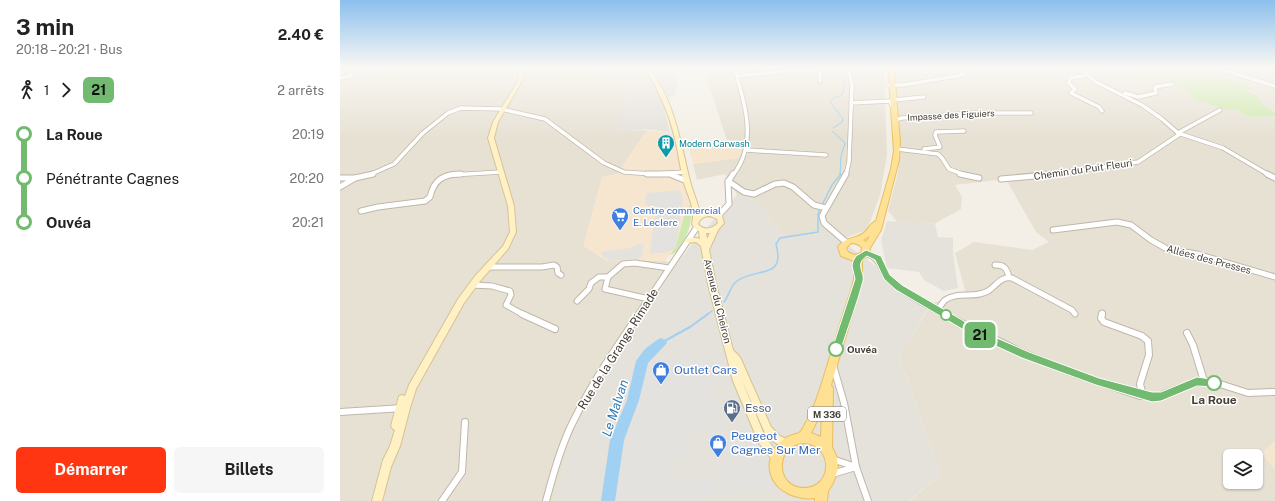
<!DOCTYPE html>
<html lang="fr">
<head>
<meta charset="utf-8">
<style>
	:root { --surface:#fff; --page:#f6f6f6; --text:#222; --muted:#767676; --accent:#ff3611 }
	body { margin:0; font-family:"Public Sans",sans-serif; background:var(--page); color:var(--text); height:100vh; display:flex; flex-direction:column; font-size:15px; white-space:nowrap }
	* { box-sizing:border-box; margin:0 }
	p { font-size:13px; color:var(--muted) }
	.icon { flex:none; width:22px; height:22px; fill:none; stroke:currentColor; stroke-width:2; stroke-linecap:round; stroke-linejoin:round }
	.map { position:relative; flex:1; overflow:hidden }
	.panel { display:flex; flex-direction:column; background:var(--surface); width:340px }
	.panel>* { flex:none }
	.badge { padding:0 8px; border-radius:6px; font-size:14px; line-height:26px }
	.controls { position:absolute; left:883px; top:449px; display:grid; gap:8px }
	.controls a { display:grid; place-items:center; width:40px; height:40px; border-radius:6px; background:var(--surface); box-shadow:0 1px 3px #0004; font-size:20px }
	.map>.badge { position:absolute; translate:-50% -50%; box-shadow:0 0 0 2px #fff }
	.legs { display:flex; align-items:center; gap:6px; height:44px; padding:0 16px; font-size:13px }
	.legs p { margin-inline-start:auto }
	.headline { display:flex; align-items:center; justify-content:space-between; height:68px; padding:0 16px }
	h1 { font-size:22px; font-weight:700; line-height:30px }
	.action { display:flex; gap:8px; margin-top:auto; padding:8px 16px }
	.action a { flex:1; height:46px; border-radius:6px; background:var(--accent); color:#fff; font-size:16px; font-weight:700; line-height:46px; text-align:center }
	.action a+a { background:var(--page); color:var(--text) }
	ul { padding:0 16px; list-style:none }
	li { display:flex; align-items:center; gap:14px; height:44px; font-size:15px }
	li i { display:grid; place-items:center; width:6px; height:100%; margin:0 5px; background:currentColor }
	li i::after { content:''; width:10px; height:10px; margin:-5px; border:3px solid; border-radius:50%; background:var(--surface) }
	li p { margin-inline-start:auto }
	li:first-child i { background:linear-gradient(#0000 50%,currentColor 0) }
	li:last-child i { background:linear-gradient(currentColor 50%,#0000 0) }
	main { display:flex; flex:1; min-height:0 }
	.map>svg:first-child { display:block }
	.residential { fill:#e7e1d4; fill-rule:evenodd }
	.commercial { fill:#f6e6d0 }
	.industrial { fill:#e5e1db }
	.green { fill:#cee9ad }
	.parking { fill:#e4e2de }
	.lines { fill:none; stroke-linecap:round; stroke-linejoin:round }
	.stream-far2 { stroke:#a0d0f2; stroke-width:1 }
	.stream-far1 { stroke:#a0d0f2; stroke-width:1.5 }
	.stream { stroke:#a0d0f2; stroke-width:2 }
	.river { fill:#a0d0f2; fill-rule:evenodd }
	.street-far2-casing { stroke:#bfb7a8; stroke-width:5 }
	.street-far1-casing { stroke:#bfb7a8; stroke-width:7 }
	.street-casing { stroke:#bfb7a8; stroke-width:8 }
	.secondary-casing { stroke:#d5c394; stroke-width:2 }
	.primary-casing { stroke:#e7bf60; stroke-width:2 }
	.street-far2 { stroke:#fff; stroke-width:3.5 }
	.street-far1 { stroke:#fff; stroke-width:5 }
	.street { stroke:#fff; stroke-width:6 }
	.secondary { fill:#fff1c4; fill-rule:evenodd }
	.primary { fill:#ffe193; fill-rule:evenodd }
	.line-1 { fill:#72ba6f; stroke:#fff }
	.stop-1-dot { fill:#fff; stroke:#72ba6f; stroke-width:2 }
	.labels { text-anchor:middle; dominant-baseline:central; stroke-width:3; stroke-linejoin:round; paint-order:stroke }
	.far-street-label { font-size:9px; fill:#463f35; stroke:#fff }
	.far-culture-label { font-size:9px; fill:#0d838f; stroke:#fff; text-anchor:start }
	.shield { fill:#fff; stroke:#7e7972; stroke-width:1 }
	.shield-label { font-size:9px; font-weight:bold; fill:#463f35 }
	.street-label { font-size:10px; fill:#463f35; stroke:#fff }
	.shop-label { font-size:10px; fill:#366cbe; stroke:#fff; text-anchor:start }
	.stop-label { font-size:10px; font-weight:bold; fill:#463f35; stroke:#fff; text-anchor:start }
	.near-street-label { font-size:12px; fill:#463f35; stroke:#fff }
	.near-shop-label { font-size:12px; fill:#366cbe; stroke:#fff; text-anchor:start }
	.near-stop-label { font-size:12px; font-weight:bold; fill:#463f35; stroke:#fff }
	.near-service-label { font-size:12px; fill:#4e5e75; stroke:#fff; text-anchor:start }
	.near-water-label { font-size:13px; font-style:italic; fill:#2b7ab5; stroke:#fff }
</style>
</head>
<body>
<main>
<section class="panel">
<div class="headline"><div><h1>3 min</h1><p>20:18 – 20:21 · Bus</p></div><b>2.40 €</b></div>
<div class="legs"><svg class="icon" aria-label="walk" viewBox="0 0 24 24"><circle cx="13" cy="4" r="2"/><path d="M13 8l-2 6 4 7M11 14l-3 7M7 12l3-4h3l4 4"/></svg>1<svg class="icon" aria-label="forward" viewBox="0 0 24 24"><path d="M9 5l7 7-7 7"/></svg><b class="badge" style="background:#72ba6f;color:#111">21</b><p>2 arrêts</p></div>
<ul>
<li><i style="color:#72ba6f"></i><b>La Roue</b><p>20:19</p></li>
<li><i style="color:#72ba6f"></i><span>Pénétrante Cagnes</span><p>20:20</p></li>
<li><i style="color:#72ba6f"></i><b>Ouvéa</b><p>20:21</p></li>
</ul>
<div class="action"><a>Démarrer</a><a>Billets</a></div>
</section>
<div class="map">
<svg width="935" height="501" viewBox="0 0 935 501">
	<rect width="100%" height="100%" fill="#f3efe6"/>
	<g class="residential">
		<polygon points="0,68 280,69 282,76 279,82 284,96 285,104 278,124 277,132 307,130 277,174 262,177 257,198 301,261 325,261 336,264 255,390 238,421 230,444 214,501 0,501"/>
		<polygon points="363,68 544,68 547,155 540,195 527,230 500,240 484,233 448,239 421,208 408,196 397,195 385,174 357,180 353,164 399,158 405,141 388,143"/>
		<path d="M553 68H935V113L923 105 917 96 907 91 912 90 893 79H880L871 76 830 77 820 73 792 72 793 73 810 74 830 82 844 88 855 99 886 110 897 109 909 117 935 116V441L922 453 935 470V501H569L601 475 559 357 592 303 626 294 615 253 634 242 692 250 709 242 696 232 666 179 615 185 622 197 621 209 594 224 557 222 548 211 558 173 560 144ZM890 456H916V482H890Z"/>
	</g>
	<g class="commercial">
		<polygon points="307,130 331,133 353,216 347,232 337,252 329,255 325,261 267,261 243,246 262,177 277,174"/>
		<polygon points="405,141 404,147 399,158 353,164 349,149"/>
		<polygon points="935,441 935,470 922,453"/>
	</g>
	<g class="industrial">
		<polygon points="279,68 331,68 334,77 338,82 334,95 322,100 330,132 306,129 277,133 278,124 285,104 284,96 279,82 282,76"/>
		<polygon points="397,195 408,196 421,208 448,239 484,233 487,230 537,267 559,292 588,308 559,358 601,475 568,501 214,501 230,444 238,421 255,390 336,264 357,238"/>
		<polygon points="547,221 595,224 598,237 613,238 613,253 618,288 604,291 584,280 579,272 547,268 541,241"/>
	</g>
	<g class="green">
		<polygon points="801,71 820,73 830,77 871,76 880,79 893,79 912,89 907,91 917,96 923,105 935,113 935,116 909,117 897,109 886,110 855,99 844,88 830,82 810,74 791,72"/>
		<path d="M350 205C354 222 346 239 337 252L330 255 336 246 346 209Z"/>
	</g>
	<g class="parking">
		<polygon points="339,190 343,199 336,248 327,252 310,254 315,211 313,207 305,205 306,193"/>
		<polygon points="304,243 301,258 271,261 262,256 261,252 291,248 295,245"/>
		<polygon points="382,357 383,374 377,376 378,382 368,386 381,417 334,438 335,440 346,436 349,445 347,447 349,452 330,461 338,487 370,471 379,494 341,501 277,501 284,440 311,428 284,439 307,361"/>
		<polygon points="383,420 391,443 406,436 417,445 435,490 424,491 420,486 387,493 378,469 390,462 383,446 374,449 365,426"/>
	</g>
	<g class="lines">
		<g class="stream-far2">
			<path d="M493 128 502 122 503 119 490 102 494 98 502 95C506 84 504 78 499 68"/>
			<polyline points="492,131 505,143 501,156 500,175"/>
		</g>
		<g class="stream-far1">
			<polyline points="482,205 492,185 501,174"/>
			<path d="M384 302C390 295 389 287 397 281 416 267 446 280 436 244L440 238 478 232V214L480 208"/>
			<polyline points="366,315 372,311"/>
		</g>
		<polyline class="stream" points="321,343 350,327 368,314"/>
		<polygon class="river" points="321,338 325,340 327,343 308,363 299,400 284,440 275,501 261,501 270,440 287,400 296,361 305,349 317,340"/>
		<g class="street-far2-casing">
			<g id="street-far2">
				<polyline points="742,68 744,72 756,82 802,105 822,119 838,133 883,148 929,175"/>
				<polyline points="877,68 935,86"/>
				<polyline points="703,69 713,68"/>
				<polyline points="480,71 480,81"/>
				<polyline points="748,75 730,78 729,83 735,89 731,93 759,107 762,111"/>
				<polyline points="398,76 444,71 486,71"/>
				<polyline points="0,78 11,76 11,72 15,68"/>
				<polyline points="548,85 563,85 623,75 617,68"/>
				<polyline points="785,93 798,97 816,93 815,87 832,84"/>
				<polyline points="553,100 584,97"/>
				<polyline points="511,103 550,101 552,106"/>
				<polyline points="555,120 562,118 635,113 691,113"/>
				<polyline points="838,133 880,110"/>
				<polyline points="557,149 598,154 602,158 609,169 625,175"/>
				<polyline points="584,149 600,147 595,135 596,132 624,131"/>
				<polyline points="406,150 486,155"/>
				<polyline points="29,175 54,164 83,133 108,113 121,108 161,109 205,119 264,163 284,172 312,174 345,172"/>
				<polyline points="111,175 161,172"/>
				<path d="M393 175C418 144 405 102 394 68"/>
				<polyline points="506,175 509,162 512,85 508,68"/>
				<polyline points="707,175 798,162 840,134"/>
			</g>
		</g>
		<g class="street-far1-casing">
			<g id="street-far1">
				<polyline points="307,174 334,174"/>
				<polyline points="620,174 639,178"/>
				<polyline points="927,174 935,178"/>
				<polyline points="332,175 347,181"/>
				<polyline points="0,178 15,178"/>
				<polyline points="661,179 716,174"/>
				<polyline points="388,181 404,192 414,194 435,184 444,183 453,187 474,205 486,208"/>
				<polyline points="0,187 15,178 33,174"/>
				<path d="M21 211 38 207 85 201 90 197C94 179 104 174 121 174"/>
				<polyline points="378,216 389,204 388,182 393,174"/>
				<polyline points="713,230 777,222 791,225 811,240 827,249 857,254 935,277"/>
				<polyline points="506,242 484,223 482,216 506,174"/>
				<path d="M526 253C543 259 540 272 552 282 567 295 587 305 605 315"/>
				<path d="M655 265C664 264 667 269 669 277"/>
				<polyline points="148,267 202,267 214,265 217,267 218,273 221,275"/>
				<polyline points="268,277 283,264 295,263 329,268"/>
				<polyline points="132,285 152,286 170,291 171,295 166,305 184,315"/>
				<polyline points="237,301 249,289 251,283 259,277 268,277 265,289 309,299"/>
				<path d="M597 310C600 307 602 303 605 300 618 291 635 299 648 291 657 285 661 276 672 278L732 310 735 314"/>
				<polyline points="298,315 357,227"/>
				<polyline points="762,315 762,313"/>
			</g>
		</g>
		<g class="street-casing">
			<g id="street">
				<polyline points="182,314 215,329"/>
				<polyline points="603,314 683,353 738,375 800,396 819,396 851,384 864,381 877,383 908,393 935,392"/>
				<polyline points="762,314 761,318 764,322 802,336 808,341 809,355 800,384 803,396"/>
				<polyline points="847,333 853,345 864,381"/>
				<polyline points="493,365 504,403 516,467 528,501"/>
				<polyline points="0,412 63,408"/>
				<polyline points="492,459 516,467"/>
				<polyline points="492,474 516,467"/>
				<polyline points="102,501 122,472 125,422"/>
				<path d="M206 501C213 475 222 442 235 418 253 381 276 348 299 314"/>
			</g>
		</g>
		<g class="secondary-casing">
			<g id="secondary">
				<polygon points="178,68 182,68 183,76 182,81 158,122 154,138 174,206 176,232 168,249 141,280 124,303 76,389 70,408 60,446 51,467 42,501 32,501 43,460 50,446 55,430 53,429 51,426 59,396 62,395 65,396 69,385 118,299 135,276 163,246 170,232 168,206 148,138 153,122 178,81 179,76"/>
				<path d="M305 68H309C318 81 326 94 331 109 340 133 344 157 350 181 353 193 358 202 360 214L371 212 382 216 384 223 378 230 369 250 376 284 393 350 400 357 431 427 440 436 450 441 452 444 450 447 447 449 434 442 425 433 401 378 425 437 440 456 442 459 440 462 437 464 434 462 419 443 393 381 368 284 361 246 356 242 348 243 345 241C348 237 356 237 360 239L359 231 356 230 352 224C356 209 348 197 344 183 340 167 338 151 334 135 328 111 318 89 305 68ZM370 216 377 219 378 223C372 229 364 231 358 224 360 218 365 216 370 216ZM366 233H370L367 239Z"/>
			</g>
		</g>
		<g class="primary-casing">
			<path id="primary" d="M548 68H554L560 142 559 160 541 230 530 248 528 257 523 258 522 261V282L491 385 493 388 492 447 497 458 498 469 493 483 488 491 487 501H475V498C452 501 426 486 430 461 433 450 439 440 450 436 452 435 456 434 459 433 461 432 463 428 464 426 476 406 482 382 489 360 496 337 503 314 511 291L514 279V261L501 256 498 247C506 236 516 240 525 232 529 228 531 223 536 221L551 169 554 151ZM530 236 526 242 523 240ZM511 243C516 243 519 244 522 248L521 253 514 255 508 252 506 248ZM482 411 481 437 471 433ZM464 443C494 445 493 488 464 488 435 488 434 445 464 443Z"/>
		</g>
		<use href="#street-far2" class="street-far2"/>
		<use href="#street-far1" class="street-far1"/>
		<use href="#street" class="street"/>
		<use href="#secondary" class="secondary"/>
		<use href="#primary" class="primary"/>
	</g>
	<linearGradient id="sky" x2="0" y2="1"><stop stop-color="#8bbfec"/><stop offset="0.49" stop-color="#faf8f4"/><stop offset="1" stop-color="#faf8f4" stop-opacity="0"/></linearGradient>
	<rect width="935" height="138" fill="url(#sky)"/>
	<path class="line-1" d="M526 250 541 256 550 275 562 285 641 331 689 352 759 378 812 392H821L857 377 877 380 879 383 877 386 874 387 857 386 821 401 812 402 756 385 682 358 634 336 556 290 544 279 535 260 527 256C514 265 525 271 523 281 517 304 508 327 501 349L500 352H493L492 349 515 279 512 266 513 261 516 256Z"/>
	<defs>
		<g id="building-pin" transform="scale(0.9)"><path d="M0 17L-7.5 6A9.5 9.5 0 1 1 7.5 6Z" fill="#0f9aa8" stroke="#fff"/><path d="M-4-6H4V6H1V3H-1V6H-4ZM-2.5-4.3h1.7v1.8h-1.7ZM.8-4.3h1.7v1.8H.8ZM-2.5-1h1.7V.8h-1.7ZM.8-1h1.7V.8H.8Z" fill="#fff"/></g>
		<g id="supermarket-pin" transform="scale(0.9)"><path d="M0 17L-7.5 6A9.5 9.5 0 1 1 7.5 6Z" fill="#3f7fe0" stroke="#fff"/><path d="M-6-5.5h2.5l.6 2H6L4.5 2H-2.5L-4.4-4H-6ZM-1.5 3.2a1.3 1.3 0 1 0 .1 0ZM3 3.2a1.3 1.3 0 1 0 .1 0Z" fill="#fff"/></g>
		<g id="shop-pin" transform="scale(0.9)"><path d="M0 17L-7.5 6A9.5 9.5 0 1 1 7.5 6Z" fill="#3f7fe0" stroke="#fff"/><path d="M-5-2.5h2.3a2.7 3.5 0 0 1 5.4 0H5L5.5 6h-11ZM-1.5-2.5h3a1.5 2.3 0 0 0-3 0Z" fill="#fff"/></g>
		<g id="fuel-pin" transform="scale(0.9)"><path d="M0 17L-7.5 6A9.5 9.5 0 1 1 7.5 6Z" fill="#5c6f8a" stroke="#fff"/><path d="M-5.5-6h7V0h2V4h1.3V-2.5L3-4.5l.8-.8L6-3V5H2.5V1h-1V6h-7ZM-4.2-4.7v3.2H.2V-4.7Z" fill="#fff"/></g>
	</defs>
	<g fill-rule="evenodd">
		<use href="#building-pin" x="326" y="143"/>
		<use href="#supermarket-pin" x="280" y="216"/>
		<use href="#shop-pin" x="321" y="370"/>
		<use href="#fuel-pin" x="392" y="408"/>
		<use href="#shop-pin" x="378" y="443"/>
	</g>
	<g class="stop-1-dot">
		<circle cx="606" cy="315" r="5"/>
		<circle cx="496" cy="349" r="7"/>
		<circle cx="874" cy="383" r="7"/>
	</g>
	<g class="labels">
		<g class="far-street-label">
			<text transform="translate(611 115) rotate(-3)">Impasse des Figuiers</text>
		</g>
		<g class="far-culture-label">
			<text x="339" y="143">Modern Carwash</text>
		</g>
		<rect class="shield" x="468" y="407" width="38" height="14" rx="3"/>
		<g class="shield-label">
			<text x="487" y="414">M 336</text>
		</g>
		<g class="street-label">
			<text transform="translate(743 169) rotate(-8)">Chemin du Puit Fleuri</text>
			<text transform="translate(869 259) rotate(15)">Allées des Presses</text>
			<text transform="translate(378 301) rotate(76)">Avenue du Cheiron</text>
		</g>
		<g class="shop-label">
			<text x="293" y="210">Centre commercial<tspan x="293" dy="12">E. Leclerc</tspan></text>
		</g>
		<g class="stop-label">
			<text x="507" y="349">Ouvéa</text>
		</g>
		<g class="near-street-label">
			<text transform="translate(278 349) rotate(-58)">Rue de la Grange Rimade</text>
		</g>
		<g class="near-shop-label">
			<text x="334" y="370">Outlet Cars</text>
			<text x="391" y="436">Peugeot<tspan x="391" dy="14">Cagnes Sur Mer</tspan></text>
		</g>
		<g class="near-stop-label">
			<text x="874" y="400">La Roue</text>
		</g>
		<g class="near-service-label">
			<text x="405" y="408">Esso</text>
		</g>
		<g class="near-water-label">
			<text transform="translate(275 408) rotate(-72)">Le Malvan</text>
		</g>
	</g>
</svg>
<div class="controls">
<a><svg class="icon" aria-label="layers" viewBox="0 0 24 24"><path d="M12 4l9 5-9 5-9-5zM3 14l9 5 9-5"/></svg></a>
</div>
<b class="badge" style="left:640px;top:335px;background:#72ba6f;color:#111">21</b>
</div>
</main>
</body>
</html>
